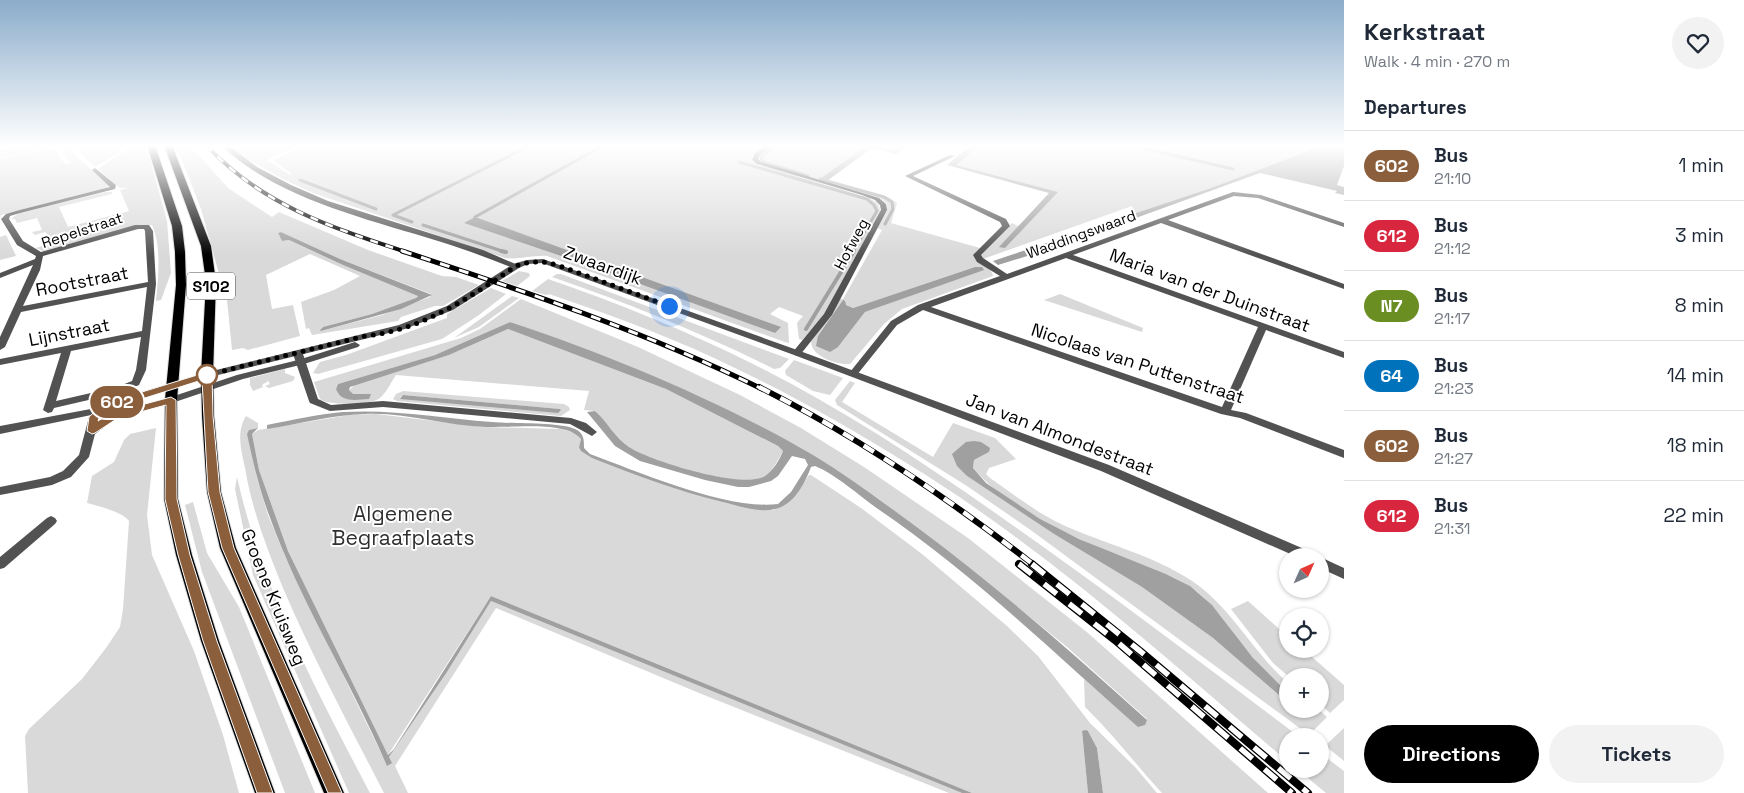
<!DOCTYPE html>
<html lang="en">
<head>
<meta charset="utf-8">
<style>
	:root { --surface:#fff; --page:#f2f2f3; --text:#1f2937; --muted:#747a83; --line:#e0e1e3; --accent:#000 }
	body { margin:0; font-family:"Space Grotesk",sans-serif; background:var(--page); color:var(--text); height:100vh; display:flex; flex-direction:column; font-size:19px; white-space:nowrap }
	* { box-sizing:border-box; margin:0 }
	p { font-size:16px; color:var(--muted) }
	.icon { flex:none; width:28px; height:28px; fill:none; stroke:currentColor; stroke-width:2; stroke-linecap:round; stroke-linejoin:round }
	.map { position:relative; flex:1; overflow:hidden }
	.sheet { display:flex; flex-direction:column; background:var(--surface); width:400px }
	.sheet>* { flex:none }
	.badge { padding:0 10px; border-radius:16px; font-size:18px; line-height:32px }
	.needle { width:32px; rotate:45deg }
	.fabs { position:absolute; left:1279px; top:548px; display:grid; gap:10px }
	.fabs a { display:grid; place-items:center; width:50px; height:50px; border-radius:50%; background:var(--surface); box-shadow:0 1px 4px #0004; font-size:25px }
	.you { position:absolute; width:25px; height:25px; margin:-12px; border:4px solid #fff; border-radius:50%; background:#1a73e8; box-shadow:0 0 0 8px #1a73e833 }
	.map>.badge { position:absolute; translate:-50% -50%; box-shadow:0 0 0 2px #fff }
	h2 { padding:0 20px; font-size:19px; line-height:45px }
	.round { display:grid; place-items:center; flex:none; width:52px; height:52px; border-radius:26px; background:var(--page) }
	.overview { display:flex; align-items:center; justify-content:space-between; height:85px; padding:0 20px }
	h1 { font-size:24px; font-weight:800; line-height:38px }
	.action { display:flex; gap:10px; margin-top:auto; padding:10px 20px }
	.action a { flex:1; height:58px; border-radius:30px; background:var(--accent); color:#fff; font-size:20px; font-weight:800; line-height:58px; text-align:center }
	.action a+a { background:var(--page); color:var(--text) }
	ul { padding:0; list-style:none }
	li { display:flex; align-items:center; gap:15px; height:70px; padding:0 20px; border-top:1px solid var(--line) }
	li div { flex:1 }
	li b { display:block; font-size:19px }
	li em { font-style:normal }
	li .badge { min-width:55px; font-weight:700; text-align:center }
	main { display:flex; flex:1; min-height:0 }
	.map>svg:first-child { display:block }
	.green { fill:#d9d9d9; fill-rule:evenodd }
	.water { fill:#a0a0a0 }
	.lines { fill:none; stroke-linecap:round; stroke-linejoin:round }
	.stream-far1 { stroke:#a0a0a0; stroke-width:3 }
	.stream { stroke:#a0a0a0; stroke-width:4 }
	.primary-casing { stroke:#dbdbdb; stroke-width:2 }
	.minor { fill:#525252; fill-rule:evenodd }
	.tertiary { fill:#525252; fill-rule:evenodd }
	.primary { fill:#000; fill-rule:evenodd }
	.rail-far3-casing { stroke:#000; stroke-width:4 }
	.rail-far2-casing { stroke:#000; stroke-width:5 }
	.rail-far1-casing { stroke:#000; stroke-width:6 }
	.rail-casing { stroke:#000; stroke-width:8 }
	.rail-far3 { stroke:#fff; stroke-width:2.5; stroke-dasharray:8; stroke-linecap:butt }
	.rail-far2 { stroke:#fff; stroke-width:3; stroke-dasharray:10; stroke-linecap:butt }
	.rail-far1 { stroke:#fff; stroke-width:4.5; stroke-dasharray:12; stroke-linecap:butt }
	.rail { stroke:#fff; stroke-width:5.5; stroke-dasharray:16; stroke-linecap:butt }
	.line { fill:#8b5e3c; stroke:#fff }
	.walk { stroke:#000; stroke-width:5; stroke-dasharray:0 9 }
	.stop-dot { fill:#fff; stroke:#8b5e3c; stroke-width:2.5 }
	.labels { text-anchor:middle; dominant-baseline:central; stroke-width:4; stroke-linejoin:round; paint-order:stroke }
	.far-street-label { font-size:15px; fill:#000; stroke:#fff }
	.shield { fill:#fff; stroke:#4c4c4c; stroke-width:1 }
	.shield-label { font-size:16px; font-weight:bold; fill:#000 }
	.street-label { font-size:18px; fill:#000; stroke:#fff }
	.near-park-label { font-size:21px; fill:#303030; stroke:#fff }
</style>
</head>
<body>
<main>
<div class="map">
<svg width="1344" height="793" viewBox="0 0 1344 793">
	<rect width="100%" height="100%" fill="#fff"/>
	<g class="green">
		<polygon points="22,145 54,145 54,147 0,158 0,149"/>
		<polygon points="58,145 67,145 78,158 110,186 102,190 1,215 0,220 0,159 55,148 60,158 66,164 70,163"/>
		<polygon points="72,145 125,145 119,152 95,167"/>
		<path d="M130 145H146L167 221 171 273 161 300 156 301C158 278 162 247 152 225H139L43 251 36 248 56 242 45 232 35 235 32 232 42 230 37 218 17 223 15 219H11L19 213 105 192H112V194L59 207 68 227 129 211 120 190 128 188H120L98 169 127 149Z"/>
		<path d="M176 145H190L228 188 272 217 279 212 368 250 442 276 456 277 479 285 443 306H435L401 317 398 321 312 335 309 328 306 329 301 302 334 290 360 276 310 254 266 275 272 309 293 305 300 336 248 350 243 348 232 350 227 300H224L221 281 201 209ZM281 232 340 259 431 294 430 297 382 315 321 331V328L323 327 372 314 416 298 418 295 343 265 289 240 282 241 278 233Z"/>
		<path d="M249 145H299L267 160 290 175 292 174 273 160 305 145H769L753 155 751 160 757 164 869 198 878 203 881 212 823 317 802 340 799 339 797 323 803 316 779 307 770 314 788 323 789 343 785 342 547 256C532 255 520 260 505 258L313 193 283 179 237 153 236 151Z"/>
		<path d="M775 145H867L821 179 888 197 897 203 891 223 980 248 974 255 975 258C981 264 992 267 993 276L902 309 884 324 850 364C837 365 812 357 811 342L840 299H843L882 230 877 228 886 210 887 204 880 198 765 165 759 161 758 157 759 155ZM975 267 983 269 865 312 838 347 836 311 843 300 844 304 853 308Z"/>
		<polygon points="981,145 1311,145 1311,150 1211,188 1134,214 1132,206 983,259 981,255 1012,223 1018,226 1057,192 955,165"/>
		<polygon points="6,235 16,256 0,260 0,237"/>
		<polygon points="519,271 529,273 530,276 517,286 502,281"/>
		<path d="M557 274H561L789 359 780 368 774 369C702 333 628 303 552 277Z"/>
		<path d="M548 279C618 303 687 331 753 364 852 413 945 477 1035 541 1124 604 1211 670 1298 736H1288L1287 761C1165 657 1045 548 908 464 846 425 781 389 714 358 660 333 605 313 549 294L546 295 532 291Z"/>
		<polygon points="491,288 506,294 479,315 442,339 318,374 313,373 320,362 346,355 447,318 447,314"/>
		<polygon points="1060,294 1143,328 1142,332 1044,300"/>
		<polygon points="512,296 519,298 479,327 454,338"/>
		<path d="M521 299 638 347 740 395 801 428 864 467 968 538 1088 633 1268 793H1162C1136 765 1113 734 1085 707L1084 679 1138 726 1147 719 1067 647 956 557 879 499 812 455 675 387 607 358 510 322 435 355 338 384 336 389 352 394 349 390 356 384 449 355 508 329 666 389 778 446 783 451 782 453C777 461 772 473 763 477 740 489 650 462 629 447 614 437 608 421 595 411L584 410 589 391 396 375C391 382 387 392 380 398 373 405 327 406 320 399L314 382 461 338 480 329Z"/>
		<polygon points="794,360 843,378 830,395 813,391 786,375 785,371"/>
		<polygon points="285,369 285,373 295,377 293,381 269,388 265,386 270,384 268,381 262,385 263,387 253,391 250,385 250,378"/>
		<path d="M850 381 855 383 842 402 933 457 953 423 995 438 1016 459 989 468 986 474 990 478C1013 494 1037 513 1063 525 1105 544 1153 555 1192 581 1231 607 1252 651 1287 682V692C1276 680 1262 670 1252 657 1231 633 1217 604 1189 586 1170 574 1147 567 1126 558 1074 538 1010 511 973 468L974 460 989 452 981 442 967 476 1054 534 1142 587 1213 638 1287 702 1288 709H1318L1327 717 1309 735 1032 531 967 486 837 405 835 400Z"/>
		<path d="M403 391 564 404 569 407 570 410 561 416 397 401 393 399 396 394ZM403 395 560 409 561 410 400 398Z"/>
		<polygon points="376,414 484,427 561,429 578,434 581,439 579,447 592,458 728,503 774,510 799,490 809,475 811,475 861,508 922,554 1007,626 1038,656 1090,723 1135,767 1157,793 1103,793 1097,748 1088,731 1082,732 1088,793 972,793 491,596 388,755 288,551 259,470 252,434 258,430 349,415"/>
		<path d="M246 416 258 423V428L249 430 257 478 268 515 285 556 387 765 389 757 447 672 491 601 962 793H949L699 693 496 608 395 766 408 793H384C349 725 313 658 283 588 267 549 252 510 245 468 241 450 236 432 246 416Z"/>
		<path d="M156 428 147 515 152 555 194 651 223 735 239 793H28L25 736 29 729 82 679 106 648 120 627 123 609 129 521C123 512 98 506 87 503L92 476 114 462 124 440 130 434Z"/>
		<path d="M237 477C262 589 317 692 370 793H349L253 575 235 489Z"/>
		<polygon points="193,502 207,553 239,607 315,793 285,793 202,572 185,505"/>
		<polygon points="1248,601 1287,636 1288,649 1303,649 1344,685 1344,700 1330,713 1320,704 1320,676 1288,676 1273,663 1231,609"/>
		<polygon points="1344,728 1344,761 1328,748 1327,744"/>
		<polygon points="1320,753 1344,771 1344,793 1326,793 1297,769 1320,769"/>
	</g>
	<g class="water">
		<polygon points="867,145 893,150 899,145 909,145 896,154 872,148 827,181 820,179"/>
		<polygon points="971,145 981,145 956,165 1058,192 1005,248 999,247 1049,193 947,165"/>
		<polygon points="1311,145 1344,145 1344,166 1337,185 1344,187 1344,195 1335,193 1337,191 1260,173 1053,248 998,265 993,261 1211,188 1311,150"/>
		<polygon points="475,217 781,327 775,333 588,265 464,223"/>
		<polygon points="281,232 340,259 432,295 401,309 321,331 320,330 323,327 372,314 416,298 418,296 343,265 289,240 282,241 278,233"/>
		<polygon points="975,267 982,267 984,270 865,312 838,347 830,352 816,346 818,336 843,300 845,301 846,305 853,308"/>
		<path d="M510 322C610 355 722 402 813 455 851 478 887 505 922 531 1001 590 1074 654 1147 720L1145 725 1138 727C1053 652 972 573 878 509 860 496 835 474 815 466L811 467C805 483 794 505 775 509 759 513 739 506 723 502 678 491 635 475 592 458L581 451 579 447 581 439C567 420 508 428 486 427 445 426 406 412 365 414 332 415 299 424 267 429V425C292 420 318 414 343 412 393 409 442 418 492 422 512 424 559 422 575 429 584 433 584 439 584 448L590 454C642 473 725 510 778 504L791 492 808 465 805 459 792 456 778 476 771 481 749 487H738L705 480 640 461 615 446 587 412 595 411C608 422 614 437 629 447 650 461 744 490 765 476 773 471 780 459 783 451L778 446 666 389 508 329 449 355 350 387 349 390 353 394H371L369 399C356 400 341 403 336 389L338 384 435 355Z"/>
		<polygon points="403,395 560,409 561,410 558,413 400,399"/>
		<path d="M258 428 252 434 259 470 288 551 388 755 394 749 491 596 972 793H962L491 601 447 672 389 757 392 763 387 766C351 681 300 602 269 515 259 489 253 461 247 434L249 430Z"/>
		<polygon points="974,441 981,442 990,448 989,452 974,460 973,468 986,483 1040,519 1079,539 1166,574 1190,586 1212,605 1253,658 1287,692 1287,702 1213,638 1142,587 1054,534 967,476 957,466 952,454 966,442"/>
		<polygon points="1086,730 1088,731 1097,748 1103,793 1088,793 1082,731"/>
	</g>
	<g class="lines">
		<g class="stream-far1">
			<polyline points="778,145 761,157 763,162 808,176"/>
			<polyline points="1129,145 1233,169"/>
			<polyline points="739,162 867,199 874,205 877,211 853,252"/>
			<polyline points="820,179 884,197 892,202 893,209 885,224"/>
			<polyline points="300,180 376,209"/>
			<polyline points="475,217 604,145"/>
			<polyline points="412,222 393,215 531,145"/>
			<polyline points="423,225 505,252"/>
		</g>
		<g class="stream">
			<polyline points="501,251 506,252"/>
			<polyline points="806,329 854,251"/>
		</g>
		<g class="primary-casing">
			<g id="primary">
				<polygon points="147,145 155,145 182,226 185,252 186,285 177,400 178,499 192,555 219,641 275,793 255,793 201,641 176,555 164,499 165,400 176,285 175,252 172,226"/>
				<polygon points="164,145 172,145 211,246 216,282 213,375 214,416 221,492 236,548 344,793 324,793 220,548 207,492 202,416 201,375 206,282 201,246"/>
			</g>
		</g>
		<g class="minor">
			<path d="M221 145H228L257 167 291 185 328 201 483 250 520 266 519 268H513C488 258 464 249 438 241 366 218 277 199 221 145Z"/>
			<polygon points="768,145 775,145 760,155 758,159 761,162 879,198 886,204 887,210 832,315 800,355 797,356 792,353 824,314 881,210 880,205 875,200 862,195 757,164 752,160 755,153"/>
			<path d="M950 155 955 156 913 176 1006 219 1010 226 981 255 983 258 1007 274 1233 192 1261 195 1344 223V227L1258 198 1234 196 1168 220 1344 284V289L1161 223 1073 255 1344 352V358L1266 330 1231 410 1246 413 1344 450V458L1240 418 1221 414 923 310 897 325 856 376H850L848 374 850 372 891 321 918 305 1000 276 977 262 973 255 1002 226 1000 222 905 176ZM1066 258 1258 327 1222 407 931 307Z"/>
			<path d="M95 168 116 185 115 189 20 213 10 216 9 219 23 241 41 252 135 225H149L153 231 156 284 146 370 139 385 123 392 54 408 52 412 48 413 43 410 61 353 0 365V359L142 331 147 287 21 312 5 347 0 350V337L33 265 0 278V273L35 259 36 256 17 245 1 219 6 214 16 211 110 187 93 171 92 170ZM138 229H144L145 231 148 282 23 306 40 270 43 256ZM141 337 136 370 132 381 117 387 56 401 71 351Z"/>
			<polygon points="298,351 303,354 318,399 331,405 383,401 571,418 586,423 597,432 592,436 570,424 383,407 330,411 310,403 309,401 293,354"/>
			<polygon points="96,408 118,413 119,415 114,418 96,414 0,434 0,426"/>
			<polygon points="51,516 55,518 57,521 55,524 4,568 0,569 0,557 47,518"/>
		</g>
		<g class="tertiary">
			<polygon points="543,259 800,351 1109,465 1311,552 1313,556 1295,556 1101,471 794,355 542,263 528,264 519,268 453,310 405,329 210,377 110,408 99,418 98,421 110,413 168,398 237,375 298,360 355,342 360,345 358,347 304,364 243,379 175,402 118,417 95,434 89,457 71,477 52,485 0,495 0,487 50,477 63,471 79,455 89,417 102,404 204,373 399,325 447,306 513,264 527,260"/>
			<polygon points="1320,557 1344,568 1344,579 1320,568"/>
		</g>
		<use href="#primary" class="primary"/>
		<g class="rail-far3-casing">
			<path id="rail-far3" d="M206 145C262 205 330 227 406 252"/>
		</g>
		<g class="rail-far2-casing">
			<path id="rail-far2" d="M402 251C524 291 646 332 762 389"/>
		</g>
		<g class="rail-far1-casing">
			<g id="rail-far1">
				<path d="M759 387C857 436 948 498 1034 565"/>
				<polyline points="1019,564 1021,565"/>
			</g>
		</g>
		<g class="rail-casing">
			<g id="rail">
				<polyline points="1019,564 1115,640 1292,793"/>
				<polyline points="1032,564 1140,651 1308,793"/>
			</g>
		</g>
		<use href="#rail-far3" class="rail-far3"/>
		<use href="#rail-far2" class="rail-far2"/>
		<use href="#rail-far1" class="rail-far1"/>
		<use href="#rail" class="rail"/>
	</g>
	<linearGradient id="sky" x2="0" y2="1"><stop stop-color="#8baccb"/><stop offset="0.57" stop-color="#fff"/><stop offset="1" stop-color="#fff" stop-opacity="0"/></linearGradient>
	<rect width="1344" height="256" fill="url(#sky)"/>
	<polygon class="line" points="207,372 212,375 213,416 220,492 234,548 342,793 328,793 222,548 208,492 202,380 110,409 99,418 98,421 111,413 171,397 176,400 177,499 190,555 217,641 273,793 257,793 203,641 178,555 165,499 166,405 118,418 95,433 92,434 87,431 89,417 103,404"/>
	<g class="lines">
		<path class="walk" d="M207 375 365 336C421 331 470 297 516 266 532 260 544 261 560 266L669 306"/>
	</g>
	<circle class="stop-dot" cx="207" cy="375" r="10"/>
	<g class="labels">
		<g class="far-street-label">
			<text transform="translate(82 230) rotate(-18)">Repelstraat</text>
			<text transform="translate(1081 234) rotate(-20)">Waddingswaard</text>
			<text transform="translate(851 244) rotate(-62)">Hofweg</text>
		</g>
		<rect class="shield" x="187" y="272.5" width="48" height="27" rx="4"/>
		<g class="shield-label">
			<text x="211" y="286">S102</text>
		</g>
		<g class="street-label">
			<text transform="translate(603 265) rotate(20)">Zwaardijk</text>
			<text transform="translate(82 281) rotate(-11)">Rootstraat</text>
			<text transform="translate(1210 290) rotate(20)">Maria van der Duinstraat</text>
			<text transform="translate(69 332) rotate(-11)">Lijnstraat</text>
			<text transform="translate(1138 363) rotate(18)">Nicolaas van Puttenstraat</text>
			<text transform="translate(1060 434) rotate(21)">Jan van Almondestraat</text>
			<text transform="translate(274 597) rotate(68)">Groene Kruisweg</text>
		</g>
		<g class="near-park-label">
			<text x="403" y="513">Algemene<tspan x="403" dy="24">Begraafplaats</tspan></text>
		</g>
	</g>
</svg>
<div class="fabs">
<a><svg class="needle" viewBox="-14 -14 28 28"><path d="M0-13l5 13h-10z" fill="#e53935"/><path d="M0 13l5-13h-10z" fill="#747a83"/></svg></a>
<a><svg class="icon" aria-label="locate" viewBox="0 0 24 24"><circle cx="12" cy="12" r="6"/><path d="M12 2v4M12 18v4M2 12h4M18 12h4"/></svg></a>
<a>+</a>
<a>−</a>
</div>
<div class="you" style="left:669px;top:306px"></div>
<b class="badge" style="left:117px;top:402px;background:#8b5e3c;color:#fff">602</b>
</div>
<section class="sheet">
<div class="overview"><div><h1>Kerkstraat</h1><p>Walk · 4 min · 270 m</p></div><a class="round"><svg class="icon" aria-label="heart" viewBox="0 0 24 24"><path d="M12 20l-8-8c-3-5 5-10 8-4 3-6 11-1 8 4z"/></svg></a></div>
<h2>Departures</h2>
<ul>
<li><span class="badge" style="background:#8b5e3c;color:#fff">602</span><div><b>Bus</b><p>21:10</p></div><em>1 min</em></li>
<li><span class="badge" style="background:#d7263d;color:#fff">612</span><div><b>Bus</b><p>21:12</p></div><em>3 min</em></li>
<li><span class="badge" style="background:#6b8e23;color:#fff">N7</span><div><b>Bus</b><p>21:17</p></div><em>8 min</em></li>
<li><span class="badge" style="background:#0072bc;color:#fff">64</span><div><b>Bus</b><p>21:23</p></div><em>14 min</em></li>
<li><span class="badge" style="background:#8b5e3c;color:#fff">602</span><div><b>Bus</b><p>21:27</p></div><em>18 min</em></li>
<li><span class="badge" style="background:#d7263d;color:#fff">612</span><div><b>Bus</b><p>21:31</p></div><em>22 min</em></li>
</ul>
<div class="action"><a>Directions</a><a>Tickets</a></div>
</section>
</main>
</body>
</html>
